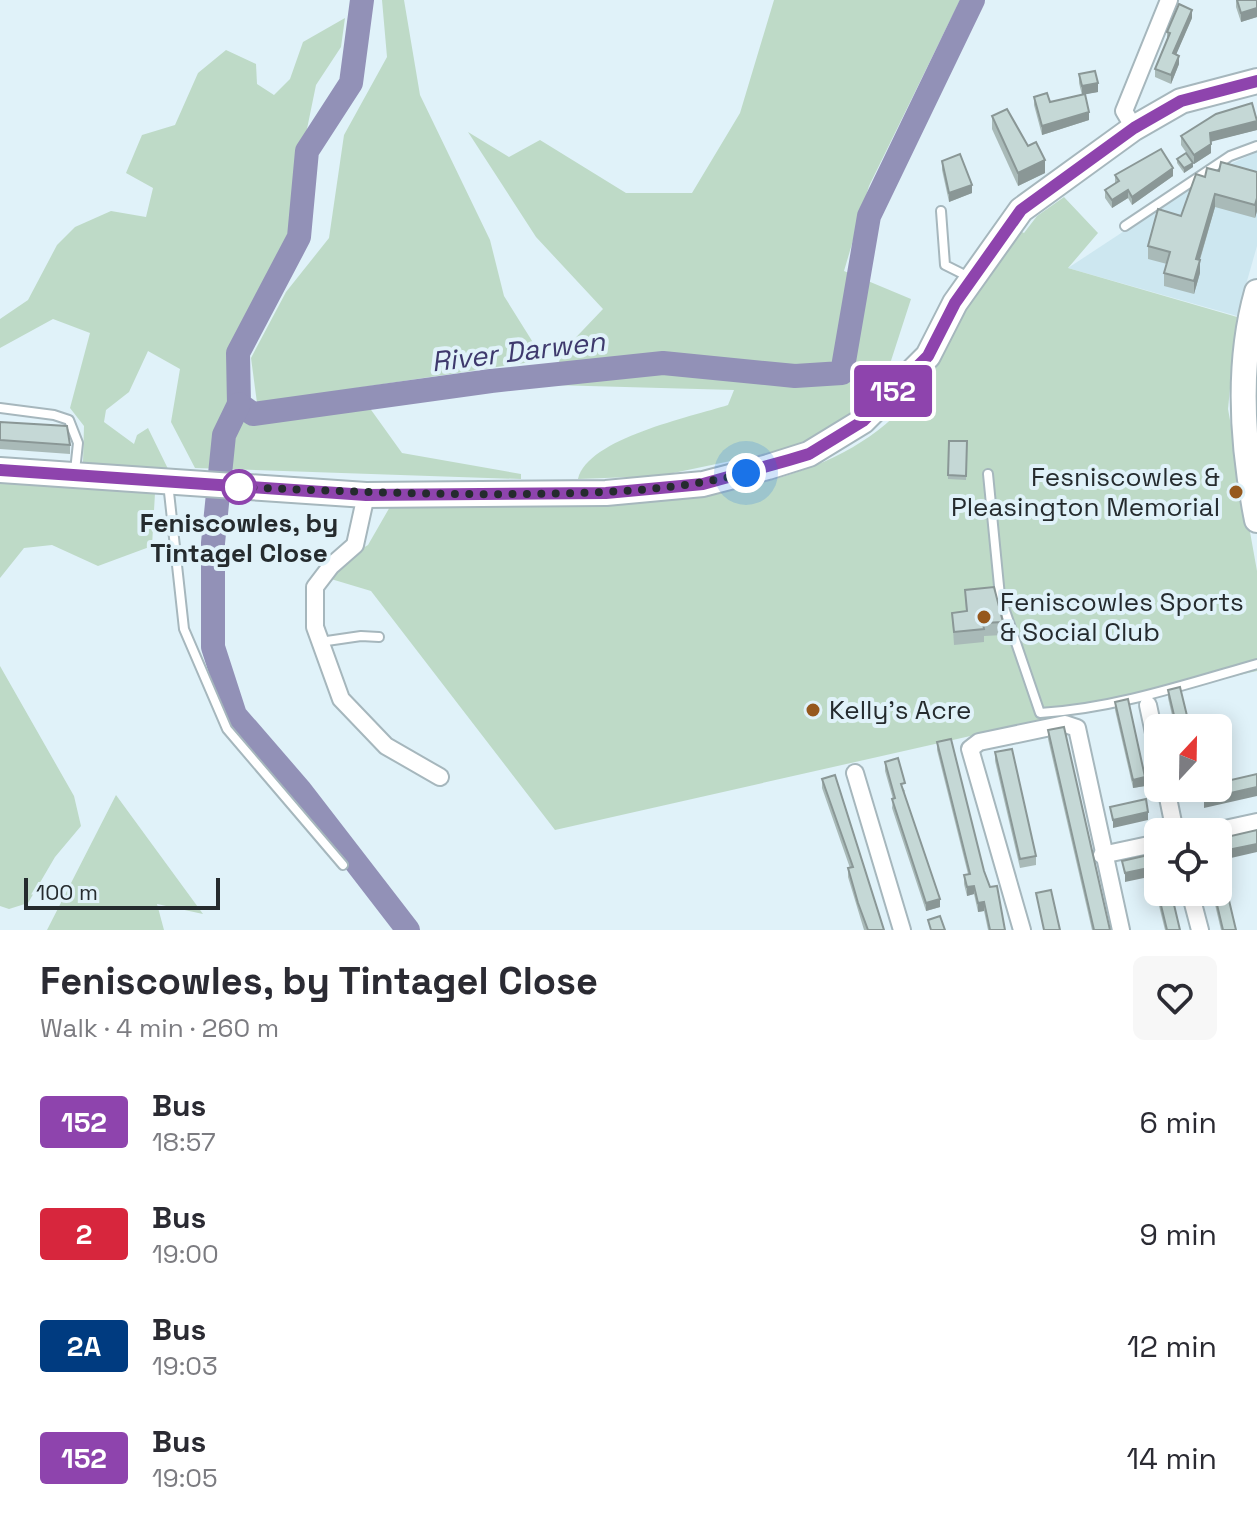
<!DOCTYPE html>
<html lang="en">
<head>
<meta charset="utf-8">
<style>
	:root { --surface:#fff; --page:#f7f7f7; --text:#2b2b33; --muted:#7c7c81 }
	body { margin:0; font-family:"Space Grotesk",sans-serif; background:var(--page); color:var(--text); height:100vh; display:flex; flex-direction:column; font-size:30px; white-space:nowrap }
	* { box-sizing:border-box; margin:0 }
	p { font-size:26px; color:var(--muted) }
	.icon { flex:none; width:44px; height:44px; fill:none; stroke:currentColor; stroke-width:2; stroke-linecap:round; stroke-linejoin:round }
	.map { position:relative; height:930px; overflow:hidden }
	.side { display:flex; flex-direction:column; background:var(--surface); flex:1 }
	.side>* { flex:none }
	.badge { padding:0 16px; border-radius:6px; font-size:28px; line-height:52px }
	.needle { width:52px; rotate:22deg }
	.controls { position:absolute; left:1144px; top:714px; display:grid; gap:16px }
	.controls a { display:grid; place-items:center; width:88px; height:88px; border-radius:12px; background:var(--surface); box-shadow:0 4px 20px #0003; font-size:40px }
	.scale { position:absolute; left:24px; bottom:20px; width:196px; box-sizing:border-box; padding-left:8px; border:4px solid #252b2e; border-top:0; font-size:22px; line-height:28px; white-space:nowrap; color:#252b2e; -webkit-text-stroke:6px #e0f2f9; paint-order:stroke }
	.you { position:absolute; width:40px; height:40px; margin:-20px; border:6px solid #fff; border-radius:50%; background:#1a73e8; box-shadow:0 0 0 12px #1a73e833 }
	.map>.badge { position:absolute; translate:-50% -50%; box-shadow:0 0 0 4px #fff }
	.round { display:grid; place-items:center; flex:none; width:84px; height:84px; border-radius:12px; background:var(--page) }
	.summary { display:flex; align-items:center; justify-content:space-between; height:136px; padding:0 40px }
	h1 { font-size:38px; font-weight:700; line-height:60px }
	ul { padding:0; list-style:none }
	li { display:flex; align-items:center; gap:24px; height:112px; padding:0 40px }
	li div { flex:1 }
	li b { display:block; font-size:30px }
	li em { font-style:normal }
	li .badge { min-width:88px; font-weight:700; text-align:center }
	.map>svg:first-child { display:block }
	.built { fill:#cde7f0 }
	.green { fill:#bedac7 }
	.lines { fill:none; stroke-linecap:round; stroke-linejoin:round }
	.river { stroke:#9291b7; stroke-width:24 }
	.lane-casing { stroke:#a6b7bd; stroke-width:12 }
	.street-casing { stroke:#a6b7bd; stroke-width:20 }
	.primary-casing { stroke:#a6b7bd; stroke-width:28 }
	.lane { stroke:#fff; stroke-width:8 }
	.street { stroke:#fff; stroke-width:16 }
	.primary { stroke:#fff; stroke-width:24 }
	.wall { fill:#a9bab8 }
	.shaded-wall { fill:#8a9796 }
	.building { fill:#c5d8d6; stroke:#8a9796; stroke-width:2 }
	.line-casing { stroke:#fff; stroke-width:18 }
	.line { stroke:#8e44ad; stroke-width:12 }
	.walk { stroke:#252b2e; stroke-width:8; stroke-dasharray:0 14.4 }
	.stop-dot { fill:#fff; stroke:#8e44ad; stroke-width:4 }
	.poi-dot { fill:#96581d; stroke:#e0f2f9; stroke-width:3 }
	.labels { text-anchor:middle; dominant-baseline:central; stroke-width:8; stroke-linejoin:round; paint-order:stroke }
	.poi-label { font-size:26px; fill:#252b2e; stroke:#e0f2f9; text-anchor:start }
	.stop-label { font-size:26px; font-weight:bold; fill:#252b2e; stroke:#e0f2f9 }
	.water-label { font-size:28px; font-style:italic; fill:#3e396d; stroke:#e0f2f9 }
</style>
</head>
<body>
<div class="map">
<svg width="1257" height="930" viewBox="0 0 1257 930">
	<rect width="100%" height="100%" fill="#e0f2f9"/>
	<polygon class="built" points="1257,152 1257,246 1237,316 1068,268 1217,170"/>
	<g class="green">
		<polygon points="382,0 404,0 420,95 490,240 504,296 544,360 257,403 251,358 286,292 329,238 344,135 387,57"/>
		<path d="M774 0H960L869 186 844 271 911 299 888 370 857 417 802 446 659 476 578 479C588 438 691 417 728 405L734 390 552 385 562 352 603 309 536 237 468 132 509 157 540 140 626 193H692L740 113Z"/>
		<polygon points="345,18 341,47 316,85 300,163 294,229 278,277 227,358 234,410 248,419 369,407 402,453 521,474 521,479 195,468 171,422 180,369 148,351 129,392 106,410 104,422 134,444 137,435 148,428 170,473 83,462 84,426 70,408 90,333 53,319 0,348 0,319 28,300 57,245 75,227 111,211 146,217 153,188 126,173 142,135 175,125 198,73 226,50 256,64 257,84 274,95 290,79 303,42"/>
		<path d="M1064 197 1098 233 1068 268 1237 317 1228 409 1257 571V671L555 830 371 591 331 579 333 566 368 545 391 505C539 503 802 525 907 403 933 373 949 333 969 299 984 275 1003 253 1020 231L1024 233 1037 216Z"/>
		<polygon points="0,480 155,493 152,546 98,566 52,545 24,548 0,578"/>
		<polygon points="0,666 74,796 81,826 55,857 28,903 9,909 0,906"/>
		<polygon points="116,795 203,914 157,904 164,930 47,930"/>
	</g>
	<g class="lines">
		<g class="river">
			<polyline points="362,0 351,83 307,151 299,237 238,353 239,404 253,414 491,381 663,363 795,376 842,373 869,216 973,0"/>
			<polyline points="239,404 224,435 213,543 213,647 235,715 300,790 408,930"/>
		</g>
		<g class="lane-casing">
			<g id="lane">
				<polyline points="941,211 945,265 971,278"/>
				<polyline points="1125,226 1230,156 1257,146"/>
				<polyline points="0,408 54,415 69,420 78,443 75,471"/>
				<path d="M988 474 1000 596 1040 713C1113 709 1187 684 1257 664"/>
				<polyline points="168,483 184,629 227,729 343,865"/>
				<polyline points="320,642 361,636 379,637"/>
			</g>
		</g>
		<g class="street-casing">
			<g id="street">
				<polyline points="1134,128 1124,111 1169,0"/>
				<polyline points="366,495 355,545 331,566 315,587 315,627 341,699 386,746 440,777"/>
				<polyline points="1148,705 1158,752"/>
				<polyline points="855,773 902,930"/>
				<polyline points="1166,788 1175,832"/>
				<polyline points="1211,832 1257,822"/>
				<polyline points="1102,855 1158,843"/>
				<polyline points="1190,892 1200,930"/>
				<polyline points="1022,930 970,749 979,742 1065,724 1077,728 1121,930"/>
			</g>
		</g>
		<g class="primary-casing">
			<g id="primary">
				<path d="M1257 292C1236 366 1242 445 1257 520"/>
				<polyline points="0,470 366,495 606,493 703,484 768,467 809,454 863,421 928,356 955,303 1021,210 1134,128 1181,101 1257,81"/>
			</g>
		</g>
		<use href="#lane" class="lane"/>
		<use href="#street" class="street"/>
		<use href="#primary" class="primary"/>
	</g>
	<g class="wall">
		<polygon points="1236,0 1257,0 1257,17 1241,22 1236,7"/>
		<polygon points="1192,18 1176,54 1179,64 1171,84 1155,77 1155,69 1167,40 1167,32"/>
		<polygon points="1079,74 1098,92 1085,94 1089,120 1042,135 1034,105 1034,97 1050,102 1082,95 1079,83"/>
		<polygon points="992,116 1045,173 1018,186 992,129"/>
		<polygon points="1257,120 1257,130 1211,141 1211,153 1194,164 1181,145 1181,136"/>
		<polygon points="1177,159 1193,167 1184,173 1177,163"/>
		<polygon points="942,161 972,193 949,202 942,170"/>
		<polygon points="1219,171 1257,172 1257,211 1255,218 1215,207 1200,260 1200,273 1194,294 1164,286 1164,273 1167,264 1148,259 1148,246 1181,216 1205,177"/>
		<polygon points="1115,175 1173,176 1132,205 1128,198 1112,208 1105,198 1105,190 1115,184"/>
		<polygon points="0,422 70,445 70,454 0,449"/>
		<polygon points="949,441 967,441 966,480 948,479"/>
		<polygon points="965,590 1003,622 1003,635 984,636 984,642 954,645 952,613 966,611"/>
		<polygon points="1168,690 1190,728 1175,728 1168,698"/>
		<polygon points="1115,702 1145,786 1133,788 1115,710"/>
		<polygon points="1048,730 1110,930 1092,930 1048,739"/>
		<polygon points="937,742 984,871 1005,930 988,930 984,911 978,912 974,894 967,896 964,884 964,875 968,874 937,750"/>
		<polygon points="995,752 1036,856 1036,865 1020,868 995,761"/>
		<polygon points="885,762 905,791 904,792 940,907 926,911 892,808 893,799 885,771"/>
		<polygon points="822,779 884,930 864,930 848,877 848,868 850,868 822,788"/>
		<polygon points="1157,889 1180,930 1165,930 1157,898"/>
		<polygon points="1212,892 1218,892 1236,930 1221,930"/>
	</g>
	<g class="shaded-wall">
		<polygon points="1257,8 1257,17 1241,22 1241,13"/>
		<polygon points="1192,10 1192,18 1173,62 1173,53"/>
		<polygon points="1179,56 1179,64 1171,84 1171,75"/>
		<polygon points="1098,83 1098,92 1082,95 1082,86"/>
		<polygon points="1089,112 1089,120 1042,135 1042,126"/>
		<polygon points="1257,121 1257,130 1210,142 1210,133"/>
		<polygon points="1211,144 1211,153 1194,164 1194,155"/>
		<polygon points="1045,160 1045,173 1018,186 1018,173"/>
		<polygon points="1193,163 1193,167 1184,173 1184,168"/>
		<polygon points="1173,168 1173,176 1132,205 1132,197"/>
		<polygon points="972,185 972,193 949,202 949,193"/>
		<polygon points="1128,190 1128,198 1112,208 1112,200"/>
		<polygon points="1215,194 1215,207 1196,272 1196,259"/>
		<polygon points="1257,198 1257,211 1255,218 1255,205"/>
		<polygon points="1200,260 1200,273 1194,294 1194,281"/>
		<polygon points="1145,777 1145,786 1133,788 1133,780"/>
		<polygon points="1257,787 1257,796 1204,808 1204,799"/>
		<polygon points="1148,812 1148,820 1113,828 1113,820"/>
		<polygon points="1257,844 1257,852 1218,861 1218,852"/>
		<polygon points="1158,866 1158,875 1125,882 1125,873"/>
		<polygon points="974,886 974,894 967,896 967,887"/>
		<polygon points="940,899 940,907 926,911 926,903"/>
		<polygon points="984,902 984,911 978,912 978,903"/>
	</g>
	<g class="building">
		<polygon points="1237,0 1257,0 1257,8 1241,13"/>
		<polygon points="1179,4 1192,10 1173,53 1179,56 1171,75 1155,69 1170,33 1167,32"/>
		<polygon points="1095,71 1098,83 1082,86 1079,74"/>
		<polygon points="1047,93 1050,102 1085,94 1089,112 1042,126 1034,97"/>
		<polygon points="1252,103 1257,121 1210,133 1211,144 1194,155 1181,136 1216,114"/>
		<polygon points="1007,109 1028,146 1036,142 1045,160 1018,173 992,116"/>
		<polygon points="1161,149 1173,168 1132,197 1128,190 1112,200 1105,190 1119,181 1115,175"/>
		<polygon points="1186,153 1193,163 1184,168 1177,159"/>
		<polygon points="960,154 972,185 949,193 942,161"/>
		<polygon points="1221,162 1257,172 1257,198 1255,205 1215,194 1196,259 1200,260 1194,281 1164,273 1170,252 1148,246 1158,209 1181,216 1196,174 1205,177 1207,168 1219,171"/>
		<polygon points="0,422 67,426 70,445 0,440"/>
		<polygon points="949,441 967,441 966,476 948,475"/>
		<polygon points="994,587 1003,622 983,623 984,629 954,632 952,613 967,611 965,590"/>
		<polygon points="1180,687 1190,728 1177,728 1168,690"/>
		<polygon points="1128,699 1145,777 1133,780 1115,702"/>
		<polygon points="1064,727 1110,930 1094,930 1048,730"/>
		<polygon points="951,739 984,871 990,887 997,886 1005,930 990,930 984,902 978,903 974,886 967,887 964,875 970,874 937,742"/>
		<polygon points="1012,749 1036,856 1020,859 995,752"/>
		<polygon points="898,758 905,783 901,784 940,899 926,903 892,799 895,798 885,762"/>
		<polygon points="1257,774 1257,787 1204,799 1201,788 1218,788 1218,783"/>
		<polygon points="835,775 884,930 868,930 858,903 848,868 853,867 822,779"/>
		<polygon points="1146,799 1148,812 1113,820 1110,807"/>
		<polygon points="1257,830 1257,844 1218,852 1218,839"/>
		<polygon points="1157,853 1158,866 1125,873 1122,861"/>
		<polygon points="1223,875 1236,930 1223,930 1214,892 1218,892 1218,876"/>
		<polygon points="1157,889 1158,889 1158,892 1171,892 1180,930 1167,930"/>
		<polygon points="1051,890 1060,930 1044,930 1036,893"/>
		<polygon points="940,916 945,930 931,930 928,920"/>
	</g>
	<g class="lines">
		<g class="line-casing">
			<polyline id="line" points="0,470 366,495 606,493 703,484 789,460 809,454 863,421 928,356 955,303 1021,210 1134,128 1181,101 1257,81"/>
		</g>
		<use href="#line" class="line"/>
		<path class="walk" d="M239 487C333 491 427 495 521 494 597 493 672 492 746 473"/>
	</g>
	<circle class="stop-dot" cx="239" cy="487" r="16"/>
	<g class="poi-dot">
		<circle cx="1236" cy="492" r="8"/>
		<circle cx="984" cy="617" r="8"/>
		<circle cx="813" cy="710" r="8"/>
	</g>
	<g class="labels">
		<g class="poi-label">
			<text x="1220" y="477" text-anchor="end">Fesniscowles &amp;<tspan x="1220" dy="30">Pleasington Memorial</tspan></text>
			<text x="1000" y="602">Feniscowles Sports<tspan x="1000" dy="30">&amp; Social Club</tspan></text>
			<text x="829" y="710">Kelly's Acre</text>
		</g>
		<g class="stop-label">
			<text x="239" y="523">Feniscowles, by<tspan x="239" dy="30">Tintagel Close</tspan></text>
		</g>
		<g class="water-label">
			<text transform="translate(518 351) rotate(-7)">River Darwen</text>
		</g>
	</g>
</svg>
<div class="controls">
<a><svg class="needle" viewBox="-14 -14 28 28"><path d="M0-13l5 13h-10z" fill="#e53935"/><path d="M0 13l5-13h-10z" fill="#7c7c81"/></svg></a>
<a><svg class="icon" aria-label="locate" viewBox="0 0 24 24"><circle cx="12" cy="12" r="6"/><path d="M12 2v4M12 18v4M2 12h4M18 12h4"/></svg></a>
</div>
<div class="scale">100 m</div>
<div class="you" style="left:746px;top:473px"></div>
<b class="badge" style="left:893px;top:391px;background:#8e44ad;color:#fff">152</b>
</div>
<section class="side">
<div class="summary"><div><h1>Feniscowles, by Tintagel Close</h1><p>Walk · 4 min · 260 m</p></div><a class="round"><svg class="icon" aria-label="heart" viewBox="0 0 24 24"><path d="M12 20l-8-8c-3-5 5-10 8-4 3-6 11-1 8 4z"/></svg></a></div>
<ul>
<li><span class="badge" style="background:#8e44ad;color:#fff">152</span><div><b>Bus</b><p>18:57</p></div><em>6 min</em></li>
<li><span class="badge" style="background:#d7263d;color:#fff">2</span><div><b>Bus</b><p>19:00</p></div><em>9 min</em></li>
<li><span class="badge" style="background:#003b80;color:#fff">2A</span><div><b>Bus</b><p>19:03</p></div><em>12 min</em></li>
<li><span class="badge" style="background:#8e44ad;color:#fff">152</span><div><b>Bus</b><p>19:05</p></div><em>14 min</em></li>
</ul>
</section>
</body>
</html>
